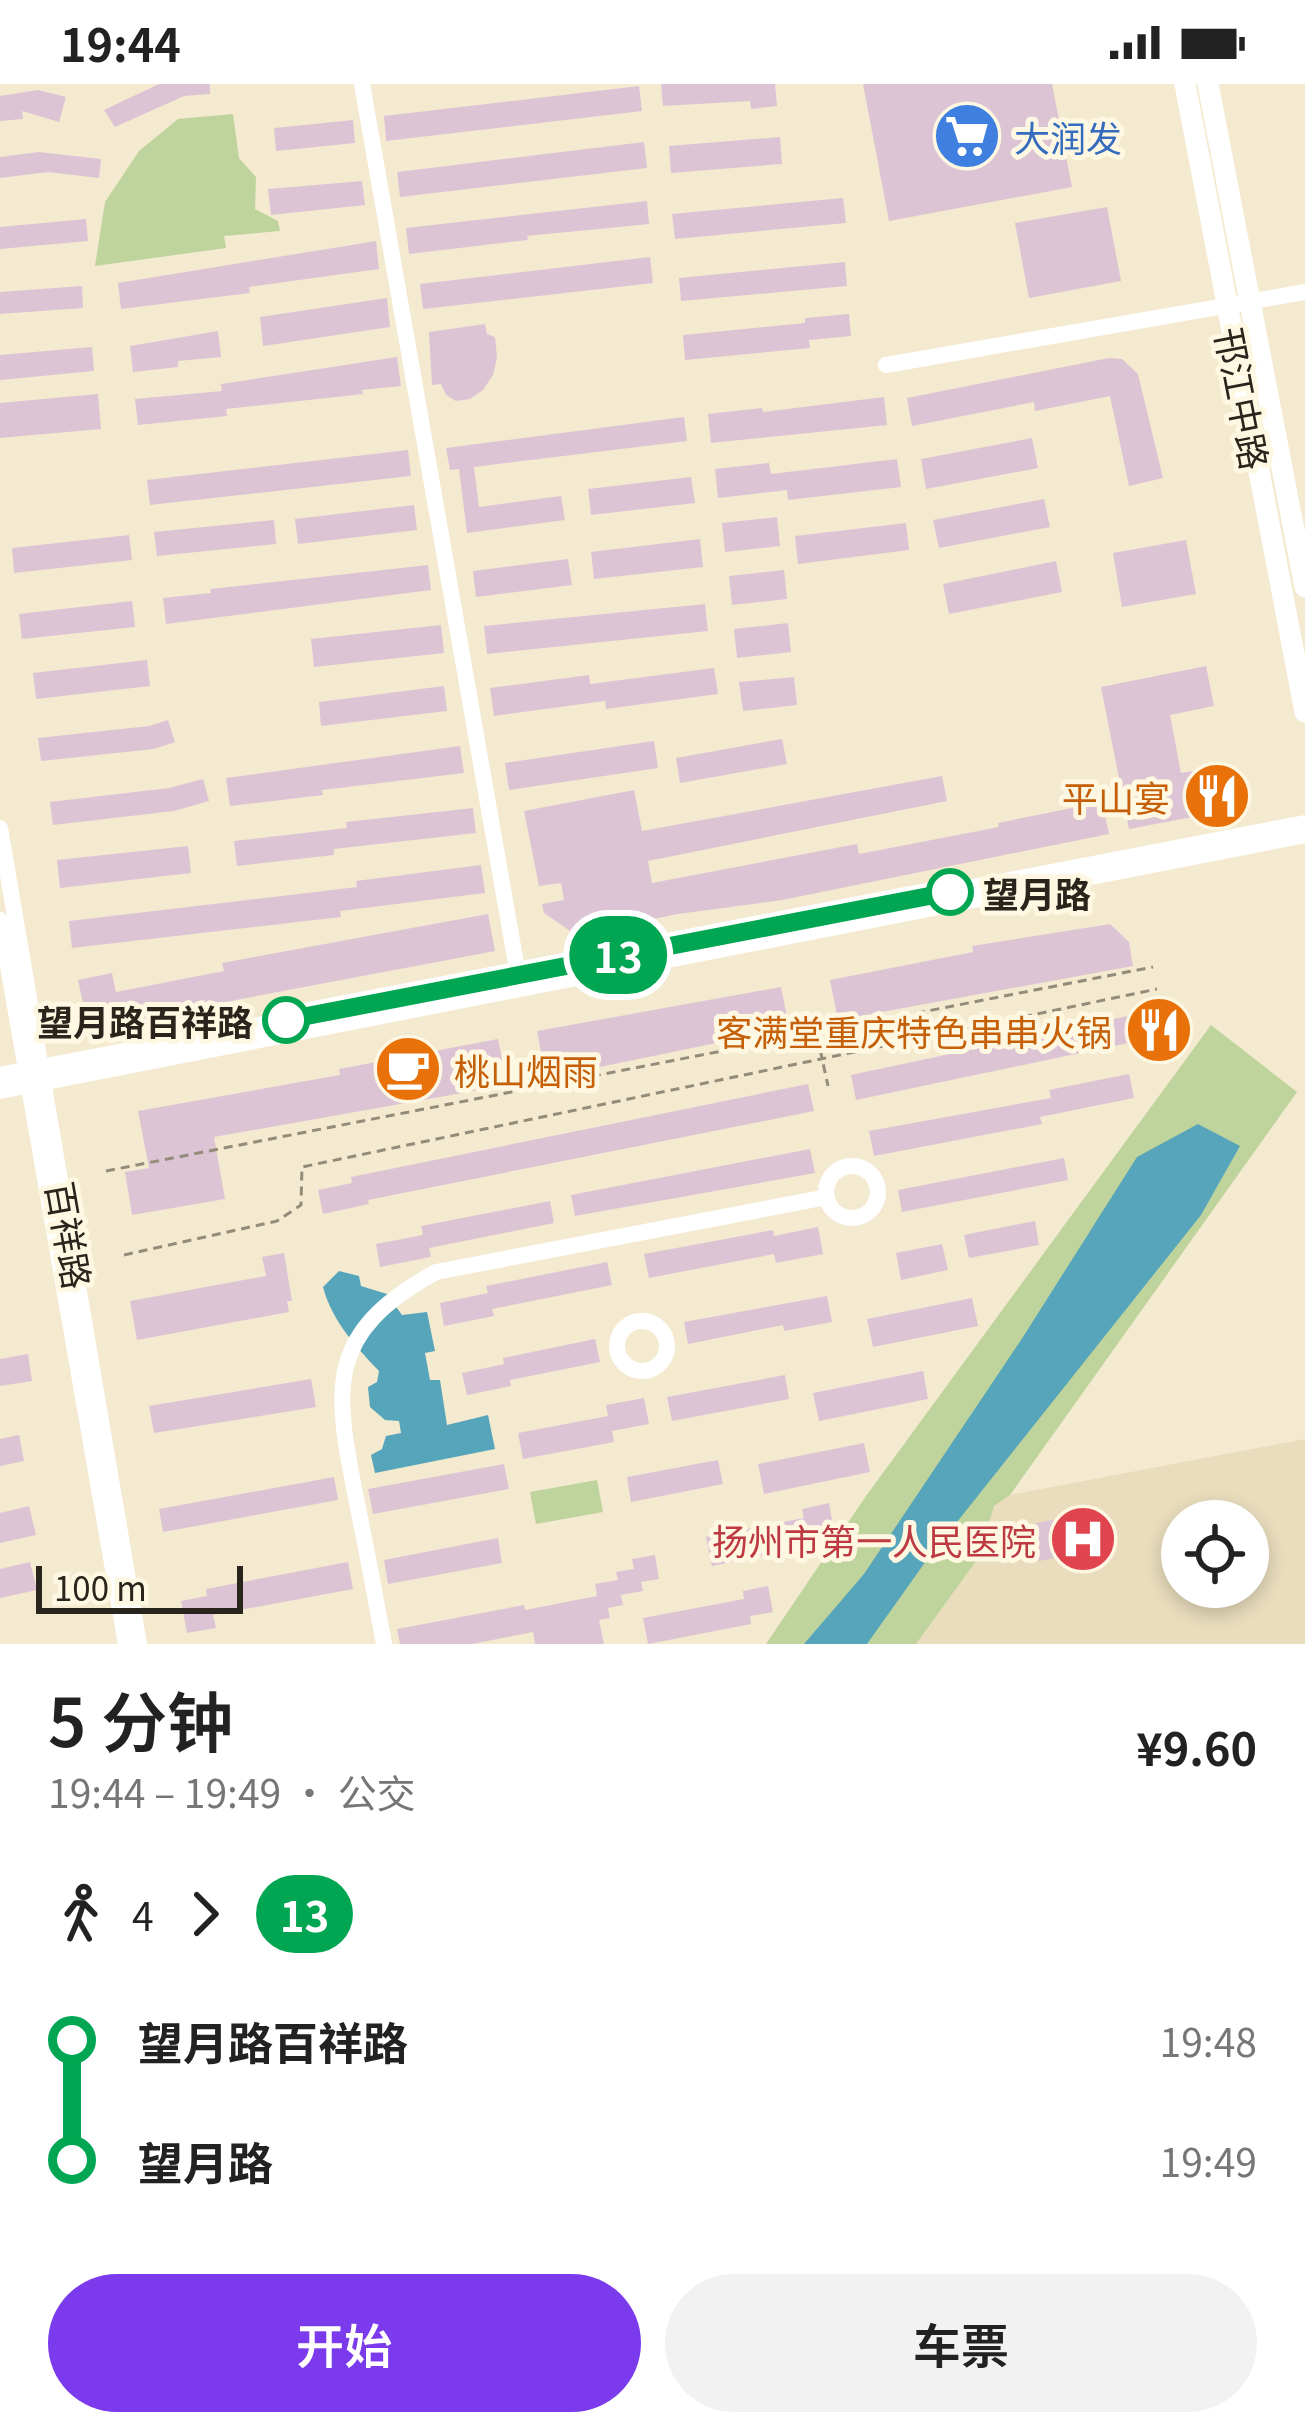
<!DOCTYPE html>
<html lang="zh">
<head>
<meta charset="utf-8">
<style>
	:root { --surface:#fff; --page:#f2f2f2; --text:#222; --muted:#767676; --accent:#7c3aed }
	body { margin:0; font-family:Georgia,"Noto Sans SC",serif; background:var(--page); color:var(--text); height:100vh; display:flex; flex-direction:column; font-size:45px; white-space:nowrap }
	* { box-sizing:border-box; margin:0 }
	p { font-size:39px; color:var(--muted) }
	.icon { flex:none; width:66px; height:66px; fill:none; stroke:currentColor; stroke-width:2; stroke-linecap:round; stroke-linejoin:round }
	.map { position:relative; height:1560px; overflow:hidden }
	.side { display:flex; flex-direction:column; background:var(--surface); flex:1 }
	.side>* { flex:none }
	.badge { padding:0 24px; border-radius:39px; font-size:42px; line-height:78px }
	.buttons { position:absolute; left:1161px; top:1416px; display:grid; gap:24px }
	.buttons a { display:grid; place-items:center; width:108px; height:108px; border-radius:50%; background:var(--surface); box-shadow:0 6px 18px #0003; font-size:60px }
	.scale { position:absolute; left:36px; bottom:30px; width:207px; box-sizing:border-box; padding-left:12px; border:6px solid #29251c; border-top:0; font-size:33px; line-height:42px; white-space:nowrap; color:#29251c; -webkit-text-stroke:9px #fef7e2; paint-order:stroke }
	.map>.badge { position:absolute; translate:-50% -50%; box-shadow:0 0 0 6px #fff }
	.legs { display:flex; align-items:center; gap:18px; height:132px; padding:0 48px; font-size:39px }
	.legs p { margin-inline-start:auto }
	.head { display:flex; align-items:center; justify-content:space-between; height:204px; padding:0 48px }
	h1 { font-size:66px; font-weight:600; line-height:90px }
	.primary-button { display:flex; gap:24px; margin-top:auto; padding:24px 48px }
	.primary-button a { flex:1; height:138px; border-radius:72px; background:var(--accent); color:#fff; font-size:48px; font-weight:600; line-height:138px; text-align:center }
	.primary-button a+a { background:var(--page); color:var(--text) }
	ul { padding:0 48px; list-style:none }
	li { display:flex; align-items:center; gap:42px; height:120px; font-size:45px }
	li i { display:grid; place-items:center; width:18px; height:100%; margin:0 15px; background:currentColor }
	li i::after { content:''; width:30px; height:30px; margin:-15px; border:9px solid; border-radius:50%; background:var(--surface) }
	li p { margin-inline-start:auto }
	li:first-child i { background:linear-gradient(#0000 50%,currentColor 0) }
	li:last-child i { background:linear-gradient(currentColor 50%,#0000 0) }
	.status { display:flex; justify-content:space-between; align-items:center; height:84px; padding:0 60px; background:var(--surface); direction:ltr }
	.status svg { height:33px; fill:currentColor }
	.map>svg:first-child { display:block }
	.built { fill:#e9ddbd; fill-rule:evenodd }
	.green { fill:#bfd39c }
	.water { fill:#56a5ba }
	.building { fill:#ddc4d5 }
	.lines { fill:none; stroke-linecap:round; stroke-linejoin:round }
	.path { stroke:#938c7a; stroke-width:3; stroke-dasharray:9 6; stroke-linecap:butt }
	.minor { stroke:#fff; stroke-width:16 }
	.major { stroke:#fff; stroke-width:21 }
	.line-1-casing { stroke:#fff; stroke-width:27 }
	.line-1 { stroke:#00a651; stroke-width:18 }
	.stop-1-dot { fill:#fff; stroke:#00a651; stroke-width:6 }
	.labels { text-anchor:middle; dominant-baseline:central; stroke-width:10; stroke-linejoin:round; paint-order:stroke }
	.shop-label { font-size:36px; fill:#366cbe; stroke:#fef7e2; text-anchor:start }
	.street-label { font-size:36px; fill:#29251c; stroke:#fef7e2 }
	.food-label { font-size:36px; fill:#c56008; stroke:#fef7e2; text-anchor:end }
	.stop-label { font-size:36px; font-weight:bold; fill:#29251c; stroke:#fef7e2; text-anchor:start }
	.health-label { font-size:36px; fill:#be3a42; stroke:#fef7e2; text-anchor:end }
</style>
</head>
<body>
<div class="status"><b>19:44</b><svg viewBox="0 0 49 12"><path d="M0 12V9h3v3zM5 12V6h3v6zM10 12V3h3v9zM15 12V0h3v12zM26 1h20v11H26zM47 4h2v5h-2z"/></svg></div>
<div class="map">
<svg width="1305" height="1560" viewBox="0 0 1305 1560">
	<rect width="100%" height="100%" fill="#f3ead0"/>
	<path class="built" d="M1305 1355V1560H916L979 1473 994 1422 1010 1411ZM1182 1437H1248V1503H1182Z"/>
	<g class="green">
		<polygon points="233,30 239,74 256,93 255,125 278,137 280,147 224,152 226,164 95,182 105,118 139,67 178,35"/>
		<polygon points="1211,941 1297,1008 1010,1411 994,1422 979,1473 916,1560 766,1560 866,1412"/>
		<polygon points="597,1396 603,1428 536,1440 530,1408"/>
	</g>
	<g class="water">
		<polygon points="1198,1040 1240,1062 1201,1131 926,1477 867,1560 804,1560 864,1490 1023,1253 1137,1073"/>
		<path d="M339 1187 359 1192 361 1202 387 1210 402 1231 427 1228 435 1267 425 1269 430 1296H440L447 1341 488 1331 495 1365 375 1389 371 1371 382 1365 386 1352 401 1349 399 1337 385 1336 370 1323 368 1303 377 1298 379 1287C356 1263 332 1237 323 1203Z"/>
	</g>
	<g class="building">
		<polygon points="159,0 210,0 210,10 184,12 115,43 104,26"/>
		<polygon points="661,0 775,0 777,22 751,25 750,17 663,22"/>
		<polygon points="863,0 1052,0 1072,103 889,137"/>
		<polygon points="639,2 642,27 386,57 384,32"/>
		<polygon points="38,6 66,13 59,38 22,27 23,35 0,37 0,12"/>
		<polygon points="353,36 355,59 276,67 274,44"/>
		<polygon points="780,53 782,80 671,89 669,62"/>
		<polygon points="644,58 647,84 400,113 397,88"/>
		<polygon points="39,68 101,75 99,94 48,88 0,94 0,73"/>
		<polygon points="362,97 365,121 271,131 268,105"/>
		<polygon points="843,114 846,139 675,155 672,130"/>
		<polygon points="647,117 649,140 527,152 528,156 409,170 406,144"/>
		<polygon points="1107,123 1121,197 1029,214 1015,139"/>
		<polygon points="86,135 88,157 0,165 0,143"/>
		<polygon points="376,157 379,185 249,203 250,209 121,225 118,199"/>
		<polygon points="650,173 653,199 423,225 420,200"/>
		<polygon points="845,178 847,202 681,217 679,194"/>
		<polygon points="82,202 83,224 0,230 0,208"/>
		<polygon points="387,214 390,243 263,262 260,233"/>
		<polygon points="849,230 851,252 809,256 810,264 685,276 683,251 805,239 805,234"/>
		<polygon points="485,240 487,250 495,253 497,274 493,291 483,306 470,315 456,317 446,311 441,300 432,301 429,248"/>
		<polygon points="218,247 221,273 178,277 178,283 133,288 130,262"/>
		<polygon points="92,263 94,287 0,296 0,271"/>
		<polygon points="397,273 401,302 362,306 363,310 226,325 227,332 138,341 135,315 222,307 221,300"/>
		<polygon points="1109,274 1122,275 1138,290 1163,394 1129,402 1110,312 1035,327 1034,318 912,342 907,314"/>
		<polygon points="98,310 101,345 0,354 0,319"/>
		<polygon points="884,313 887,341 711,359 708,330 762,324 763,328"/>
		<polygon points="684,333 687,357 474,383 479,423 561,412 565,436 467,449 459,385 450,386 446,364"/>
		<polygon points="1032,354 1038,384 926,405 921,375"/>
		<polygon points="408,366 411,392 150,421 147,396"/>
		<polygon points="897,375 901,403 788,416 787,406 718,414 715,385 769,379 771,390"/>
		<polygon points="691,393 695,419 591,431 588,405"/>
		<polygon points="1044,415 1050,443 939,464 933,436"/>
		<polygon points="414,421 417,446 298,460 295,435"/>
		<polygon points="777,433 780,462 725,468 722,439"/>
		<polygon points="274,436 276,460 157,472 154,448"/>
		<polygon points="906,439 909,466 798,480 795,452"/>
		<polygon points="129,451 132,476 14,489 12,464"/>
		<polygon points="700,455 703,483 594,495 591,468"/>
		<polygon points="1186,456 1196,510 1122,523 1113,469"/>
		<polygon points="568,475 572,501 476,513 473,487"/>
		<polygon points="1056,477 1062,508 949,530 943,500"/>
		<polygon points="428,481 431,506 166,540 163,514 211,509 210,505"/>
		<polygon points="784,486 787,515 732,521 729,492"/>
		<polygon points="132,517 135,543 22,555 19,530"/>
		<polygon points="705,520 708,547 487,570 484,542"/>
		<polygon points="788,539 791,568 737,574 734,545"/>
		<polygon points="441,541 444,569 314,583 311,555"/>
		<polygon points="147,576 150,602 36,615 33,589"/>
		<polygon points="1206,582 1214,622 1170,631 1181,689 1226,681 1235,725 1129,745 1101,603"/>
		<polygon points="714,584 718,610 606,625 605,617 494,632 490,604 589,591 590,600"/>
		<polygon points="794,593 797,621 743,627 739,598"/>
		<polygon points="444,602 447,627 321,642 319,618"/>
		<polygon points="168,636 175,658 154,665 41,677 38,654 149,642"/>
		<polygon points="782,655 787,680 680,699 676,674"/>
		<polygon points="654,657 658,684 509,706 505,679"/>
		<polygon points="460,662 464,689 322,706 323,711 230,722 226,694"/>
		<polygon points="942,692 947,717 648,777 652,799 857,760 859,770 999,743 998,739 1102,718 1109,750 782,816 678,830 576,851 544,829 542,820 564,816 561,799 539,802 524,727 634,706 642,747"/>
		<polygon points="203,695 209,717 174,727 53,741 50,718 169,704"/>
		<polygon points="473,724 476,749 334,765 334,771 237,782 234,757 347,744 346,738"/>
		<polygon points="188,762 191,789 60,804 57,776"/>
		<polygon points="481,781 485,809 340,827 341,833 72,864 69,837 357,803 356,797"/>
		<polygon points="488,830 495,867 220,919 220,923 102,946 88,940 86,933 78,896 112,889 116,908 224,887 222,879"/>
		<polygon points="1110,840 1129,858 1133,882 838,936 830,896 973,868 972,862"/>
		<polygon points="781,903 789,944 546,994 537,947"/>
		<polygon points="1128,932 1133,958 856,1016 851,991"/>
		<polygon points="498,955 507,1001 214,1053 225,1115 132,1131 125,1088 149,1084 138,1027 340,991 339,985"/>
		<polygon points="1129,990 1134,1014 1040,1033 1042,1040 874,1072 869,1047 1051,1014 1049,1006"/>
		<polygon points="808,1000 814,1027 368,1116 369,1120 323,1130 318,1106 352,1099 351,1093"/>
		<polygon points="810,1065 815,1089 575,1132 571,1111"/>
		<polygon points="1064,1074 1068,1096 902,1128 898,1106"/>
		<polygon points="550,1117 554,1139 429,1164 431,1173 380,1183 376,1160 423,1151 421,1142"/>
		<polygon points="1035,1137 1039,1161 969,1174 964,1151"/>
		<polygon points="818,1143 823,1170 776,1179 774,1170 649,1194 644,1170 773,1146 774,1152"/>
		<polygon points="942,1160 948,1186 901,1196 896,1169"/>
		<polygon points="284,1169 292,1217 287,1217 289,1228 137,1256 130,1217 266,1192 262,1173"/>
		<polygon points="607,1178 612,1201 492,1225 494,1232 444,1242 440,1219 488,1209 486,1202"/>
		<polygon points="827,1212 832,1238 784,1247 783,1241 688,1260 684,1238"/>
		<polygon points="972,1214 978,1242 873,1263 867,1235"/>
		<polygon points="595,1255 600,1278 510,1296 511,1302 467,1311 462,1289 504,1280 503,1274"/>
		<polygon points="28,1270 32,1297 0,1302 0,1275"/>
		<polygon points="923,1287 928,1315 819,1337 813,1309"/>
		<polygon points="785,1291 789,1315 672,1337 667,1313"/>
		<polygon points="311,1295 316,1323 154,1349 149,1322"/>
		<polygon points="644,1314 649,1340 612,1347 614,1358 523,1375 518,1349 608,1332 606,1321"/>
		<polygon points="19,1351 24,1377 0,1382 0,1355"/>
		<polygon points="864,1359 870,1388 764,1410 758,1380"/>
		<polygon points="718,1376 723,1400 631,1418 627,1393"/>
		<polygon points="504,1380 509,1405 373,1430 368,1405"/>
		<polygon points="334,1393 338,1416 163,1448 159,1425"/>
		<polygon points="829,1419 834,1447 810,1451 812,1462 712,1482 706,1453 804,1434 802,1425"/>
		<polygon points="29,1422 36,1451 0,1459 0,1429"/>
		<polygon points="1098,1427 1105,1465 1039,1477 1032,1440"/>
		<polygon points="498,1454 502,1479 388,1500 384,1476"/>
		<polygon points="655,1471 659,1495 641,1498 643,1507 621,1511 623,1521 608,1524 610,1534 599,1536 604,1560 535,1560 533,1548 472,1560 400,1560 397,1545 524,1521 525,1526 597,1512 595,1500 618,1496 616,1488 634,1485 632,1475"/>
		<polygon points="30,1478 37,1506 0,1514 0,1485"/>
		<polygon points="348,1478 353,1505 213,1531 216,1544 187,1549 181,1517 207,1512 206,1505"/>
		<polygon points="768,1502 773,1528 750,1532 751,1540 648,1560 643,1534 744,1515 743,1507"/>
	</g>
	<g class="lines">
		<g class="path">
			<polyline points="817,951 828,1002"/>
			<polyline points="106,1087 1153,883"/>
			<polyline points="124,1171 277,1137 301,1121 302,1083 1157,905"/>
		</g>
		<g class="minor">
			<polyline points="362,0 518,891"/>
			<polyline points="886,281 1305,208"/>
			<polyline points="0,744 139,1560"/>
			<polyline points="0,836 126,1560"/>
			<polyline points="0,991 1305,739"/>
			<polyline points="0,1007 1305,751"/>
			<circle cx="852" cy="1108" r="26"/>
			<circle cx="642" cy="1262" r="25"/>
			<path d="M384 1560C375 1511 366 1463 356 1414 334 1303 325 1249 436 1188L827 1113"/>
		</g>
		<g class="major">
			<polyline points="1185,0 1305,628"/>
			<polyline points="1208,0 1305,503"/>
		</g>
	</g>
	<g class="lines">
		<g class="line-1-casing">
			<polyline id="line-1" points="286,936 950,808"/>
		</g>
		<use href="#line-1" class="line-1"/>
	</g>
	<defs>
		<g id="supermarket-disc" transform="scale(3.45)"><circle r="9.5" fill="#3f7fe0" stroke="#fef7e2"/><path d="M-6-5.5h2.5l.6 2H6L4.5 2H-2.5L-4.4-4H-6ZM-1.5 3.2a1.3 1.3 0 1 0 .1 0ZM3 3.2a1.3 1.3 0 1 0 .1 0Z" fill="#fff"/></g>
		<g id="restaurant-disc" transform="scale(3.45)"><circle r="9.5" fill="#e8710a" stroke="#fef7e2"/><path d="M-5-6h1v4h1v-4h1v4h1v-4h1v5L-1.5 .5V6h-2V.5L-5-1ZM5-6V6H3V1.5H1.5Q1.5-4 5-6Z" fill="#fff"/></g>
		<g id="cafe-disc" transform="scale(3.45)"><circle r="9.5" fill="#e8710a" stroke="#fef7e2"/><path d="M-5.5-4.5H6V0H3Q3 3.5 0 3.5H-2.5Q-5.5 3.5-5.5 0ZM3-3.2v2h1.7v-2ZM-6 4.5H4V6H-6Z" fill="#fff"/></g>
		<g id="hospital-disc" transform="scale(3.45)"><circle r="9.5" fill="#e0444e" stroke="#fef7e2"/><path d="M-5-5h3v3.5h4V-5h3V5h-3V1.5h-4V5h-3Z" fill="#fff"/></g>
	</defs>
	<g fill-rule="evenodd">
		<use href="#supermarket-disc" x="967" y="52"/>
		<use href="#restaurant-disc" x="1217" y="712"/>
		<use href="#restaurant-disc" x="1159" y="946"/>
		<use href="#cafe-disc" x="408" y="985"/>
		<use href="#hospital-disc" x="1083" y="1455"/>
	</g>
	<g class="stop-1-dot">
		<circle cx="950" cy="808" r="21"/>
		<circle cx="286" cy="936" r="21"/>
	</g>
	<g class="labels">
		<g class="shop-label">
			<text x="1014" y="52">大润发</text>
		</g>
		<g class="street-label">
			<text transform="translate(1244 314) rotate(79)">邗江中路</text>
			<text transform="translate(71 1151) rotate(80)">百祥路</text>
		</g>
		<g class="food-label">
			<text x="1170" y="712">平山宴</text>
			<text x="1112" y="946">客满堂重庆特色串串火锅</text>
			<text x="454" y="985" text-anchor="start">桃山烟雨</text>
		</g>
		<g class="stop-label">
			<text x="983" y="808">望月路</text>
			<text x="253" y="936" text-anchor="end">望月路百祥路</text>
		</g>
		<g class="health-label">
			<text x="1036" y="1455">扬州市第一人民医院</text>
		</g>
	</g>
</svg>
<div class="buttons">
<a><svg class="icon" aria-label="locate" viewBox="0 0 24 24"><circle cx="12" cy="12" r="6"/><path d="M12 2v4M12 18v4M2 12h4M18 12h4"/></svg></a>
</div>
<div class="scale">100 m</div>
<b class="badge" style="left:618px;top:871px;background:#00a651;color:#fff">13</b>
</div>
<section class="side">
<div class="head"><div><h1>5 分钟</h1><p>19:44 – 19:49 · 公交</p></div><b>¥9.60</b></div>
<div class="legs"><svg class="icon" aria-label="walk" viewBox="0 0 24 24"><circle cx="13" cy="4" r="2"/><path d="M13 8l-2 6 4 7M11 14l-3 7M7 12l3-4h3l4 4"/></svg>4<svg class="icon" aria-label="forward" viewBox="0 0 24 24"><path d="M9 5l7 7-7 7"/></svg><b class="badge" style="background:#00a651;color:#fff">13</b></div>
<ul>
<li><i style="color:#00a651"></i><b>望月路百祥路</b><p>19:48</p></li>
<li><i style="color:#00a651"></i><b>望月路</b><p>19:49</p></li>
</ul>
<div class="primary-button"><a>开始</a><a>车票</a></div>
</section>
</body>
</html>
